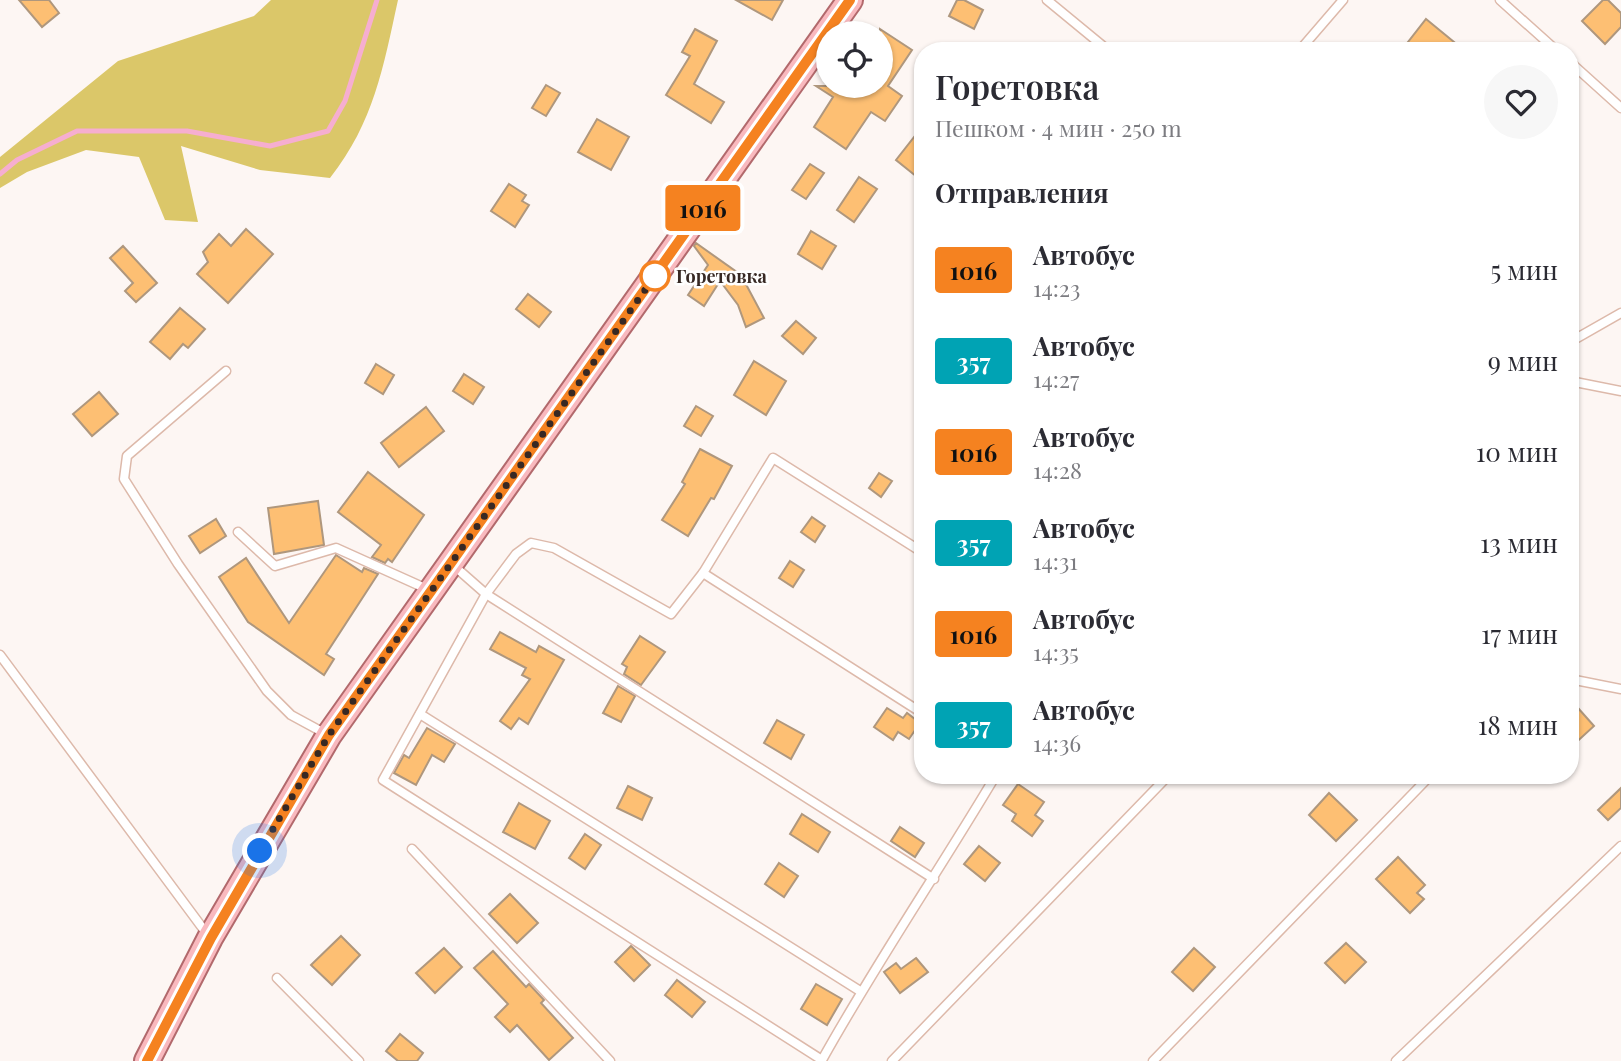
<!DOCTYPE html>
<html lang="ru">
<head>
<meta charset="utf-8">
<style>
	:root { --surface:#fff; --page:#f7f7f7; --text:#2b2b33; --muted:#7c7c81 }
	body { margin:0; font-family:"Playfair Display",serif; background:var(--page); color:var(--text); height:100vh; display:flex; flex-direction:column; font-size:26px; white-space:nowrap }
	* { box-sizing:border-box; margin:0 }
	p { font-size:23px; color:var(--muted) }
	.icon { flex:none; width:38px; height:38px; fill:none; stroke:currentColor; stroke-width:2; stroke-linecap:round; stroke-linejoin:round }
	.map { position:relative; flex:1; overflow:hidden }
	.side { position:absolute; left:914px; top:42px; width:665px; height:742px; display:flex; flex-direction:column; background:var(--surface); border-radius:28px; box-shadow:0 2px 5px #0004 }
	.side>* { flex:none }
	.badge { padding:0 14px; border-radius:5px; font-size:24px; line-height:46px }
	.controls { position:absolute; left:816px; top:21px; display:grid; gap:14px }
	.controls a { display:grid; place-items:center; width:77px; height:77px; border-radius:50%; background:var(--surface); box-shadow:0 2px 5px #0004; font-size:35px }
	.you { position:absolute; width:35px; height:35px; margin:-18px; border:5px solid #fff; border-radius:50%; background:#1a73e8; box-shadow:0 0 0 10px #1a73e833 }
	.map>.badge { position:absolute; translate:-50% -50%; box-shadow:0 0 0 4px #fff }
	h2 { padding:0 21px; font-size:26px; line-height:63px }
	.round { display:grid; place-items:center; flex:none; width:74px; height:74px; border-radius:37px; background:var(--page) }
	.head { display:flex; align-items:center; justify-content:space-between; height:119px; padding:0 21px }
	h1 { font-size:33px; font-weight:600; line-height:52px }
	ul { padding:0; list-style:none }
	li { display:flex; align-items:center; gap:21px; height:91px; padding:0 21px }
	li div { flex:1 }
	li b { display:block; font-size:26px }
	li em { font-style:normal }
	li .badge { min-width:77px; font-weight:700; text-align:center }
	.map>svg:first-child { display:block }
	.forest { fill:#dbc769 }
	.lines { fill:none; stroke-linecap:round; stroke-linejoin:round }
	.stream { stroke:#f6aed0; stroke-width:5 }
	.building { fill:#fdbf73; stroke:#af977d; stroke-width:2 }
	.lane-casing { stroke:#ddb9aa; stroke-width:11 }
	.primary-casing { stroke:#b2696c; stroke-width:28 }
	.lane { stroke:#fff; stroke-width:8 }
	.primary { stroke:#f9b9be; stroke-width:24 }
	.line-casing { stroke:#fff; stroke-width:16 }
	.line { stroke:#f58220; stroke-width:10 }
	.walk { stroke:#372924; stroke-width:7; stroke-dasharray:0 12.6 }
	.stop-dot { fill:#fff; stroke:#f58220; stroke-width:3.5 }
	.labels { text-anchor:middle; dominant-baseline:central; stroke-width:5; stroke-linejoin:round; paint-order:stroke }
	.stop-label { font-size:18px; font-weight:bold; fill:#372924; stroke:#fff; text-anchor:start }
</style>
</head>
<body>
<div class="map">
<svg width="1621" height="1061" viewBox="0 0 1621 1061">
	<rect width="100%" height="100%" fill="#fdf6f3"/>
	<path class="forest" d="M271 0H398C383 68 374 122 330 178L260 170 181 146 198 222 165 220 139 157 86 150 27 172 0 188V157L118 61 254 16Z"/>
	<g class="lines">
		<polyline class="stream" points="0,174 17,160 77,131 187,131 270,146 328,131 345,101 377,0"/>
	</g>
	<g class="building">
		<polygon points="19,0 49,0 59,13 42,27"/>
		<polygon points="736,0 783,0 772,20"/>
		<polygon points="957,0 964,0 983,10 974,29 949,16"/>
		<polygon points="1603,0 1608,0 1621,13 1621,27 1605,44 1582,21"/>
		<polygon points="1426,19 1465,51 1401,51"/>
		<polygon points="695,29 717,41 694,84 724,102 711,123 666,95 690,56 682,52"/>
		<polygon points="880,29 912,50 888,86 902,96 885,121 871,112 846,149 814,127 833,97 816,86 880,86"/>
		<polygon points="546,85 560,93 546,116 532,108"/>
		<polygon points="597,119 629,137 611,170 578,152"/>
		<polygon points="922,127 922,181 896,160"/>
		<polygon points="810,164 824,173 806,199 792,190"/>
		<polygon points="859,177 877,189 854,222 837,210"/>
		<polygon points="509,184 526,195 522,201 529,205 515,227 491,211"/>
		<polygon points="246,229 273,254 228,303 197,274 208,262 203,252 219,234 231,246"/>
		<polygon points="811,231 836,246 822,269 798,254"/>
		<polygon points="696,243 741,275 764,318 746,327 738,305 720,281 704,306 688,295 708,265 694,246"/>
		<polygon points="123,246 157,283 136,302 125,291 133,283 110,258"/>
		<polygon points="528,294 551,312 539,327 516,309"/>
		<polygon points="180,308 205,329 188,348 183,344 170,359 150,342"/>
		<polygon points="796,321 816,338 803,354 782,336"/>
		<polygon points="754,361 786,381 766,415 734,395"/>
		<polygon points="376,364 394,375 383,394 365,383"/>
		<polygon points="464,374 484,387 473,404 453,391"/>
		<polygon points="99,392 118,414 92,436 73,414"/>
		<polygon points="696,406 713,416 701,436 684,426"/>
		<polygon points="426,407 444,431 399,467 381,443"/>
		<polygon points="700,449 732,466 714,499 711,498 688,536 662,520 685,484 682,482"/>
		<polygon points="368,472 424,515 392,562 388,559 385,563 372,557 381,545 338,512"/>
		<polygon points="879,473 892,481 881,497 869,488"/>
		<polygon points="318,501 324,545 274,554 268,508"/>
		<polygon points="812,517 825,526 815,542 801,532"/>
		<polygon points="216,519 226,536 200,553 189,536"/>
		<polygon points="336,555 362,572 364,568 378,574 326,654 334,659 324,675 248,622 219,577 246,558 289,623"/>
		<polygon points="790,561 804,570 793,587 779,578"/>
		<polygon points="500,632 536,652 539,646 564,660 528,724 519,718 511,729 500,721 530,679 522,675 526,668 490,649"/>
		<polygon points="640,636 665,652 641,685 624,674 627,667 622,664"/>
		<polygon points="618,686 635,696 621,722 603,713"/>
		<polygon points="887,708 903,718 907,713 920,723 909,739 898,732 893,740 874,727"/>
		<polygon points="1578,708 1594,726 1570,748 1570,716"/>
		<polygon points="777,720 804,735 791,759 764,743"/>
		<polygon points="427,728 455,744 444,762 432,755 416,785 394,773 404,755 409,758"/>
		<polygon points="1018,784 1044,802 1035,815 1043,821 1032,836 1012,821 1016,814 1003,805"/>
		<polygon points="628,786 652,798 642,820 617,808"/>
		<polygon points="1621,788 1621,808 1608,820 1598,810"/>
		<polygon points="1329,793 1357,820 1336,841 1309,815"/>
		<polygon points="519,803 550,821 535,849 503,832"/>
		<polygon points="802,814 830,832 818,852 790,834"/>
		<polygon points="900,827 924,843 915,857 891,841"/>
		<polygon points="585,834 601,845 585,869 569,858"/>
		<polygon points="979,846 1000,863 985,881 964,864"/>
		<polygon points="1398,857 1425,885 1417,893 1424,899 1410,913 1376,879"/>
		<polygon points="779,863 798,876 784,897 765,884"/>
		<polygon points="510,894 538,923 517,943 489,914"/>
		<polygon points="341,936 360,955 332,985 311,965"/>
		<polygon points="1346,943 1366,962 1345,983 1325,963"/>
		<polygon points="631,946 650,965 634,981 615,962"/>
		<polygon points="444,948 462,967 435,993 416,973"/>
		<polygon points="1194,948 1215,967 1193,991 1172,972"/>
		<polygon points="493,951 526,987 529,984 544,1000 541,1003 573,1038 549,1060 517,1025 510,1032 495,1017 508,1004 474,968"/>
		<polygon points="916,958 928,972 900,993 884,972 896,963 901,969"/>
		<polygon points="677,980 705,1002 692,1017 665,995"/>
		<polygon points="816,984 842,999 827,1025 801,1009"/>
		<polygon points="400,1034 423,1053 417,1061 398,1061 386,1051"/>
	</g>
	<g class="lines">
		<g class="lane-casing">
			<g id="lane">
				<polyline points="1047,0 1109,51"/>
				<polyline points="1500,0 1557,51"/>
				<polyline points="1299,51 1343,0"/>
				<polyline points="1570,62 1621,108"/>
				<polyline points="1570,342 1621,313"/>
				<polyline points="226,371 127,456 124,479 178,564 267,691 291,715 326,734"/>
				<polyline points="1570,381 1621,391"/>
				<polyline points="238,532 275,566 336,548 427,589"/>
				<path d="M922 552 773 458 703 573 671 614 554 548 531 543 516 554 486 594 383 780 822 1060C876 963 939 871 996 775"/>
				<polyline points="453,565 486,594 934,879"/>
				<polyline points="703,573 922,713"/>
				<polyline points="0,655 207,934"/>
				<polyline points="1570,679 1621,689"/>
				<polyline points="420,714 860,991"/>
				<polyline points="412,849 610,1061"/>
				<polyline points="277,978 359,1061"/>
				<polyline points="892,1061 1169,775"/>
				<polyline points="1153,1061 1431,775"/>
				<polyline points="1396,1061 1621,846"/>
			</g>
		</g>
		<g class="primary-casing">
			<polyline id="primary" points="147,1061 210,938 329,735 850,0"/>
		</g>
		<use href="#lane" class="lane"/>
		<use href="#primary" class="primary"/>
	</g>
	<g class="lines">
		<g class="line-casing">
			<polyline id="line" points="147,1061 211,938 329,735 850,0"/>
		</g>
		<use href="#line" class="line"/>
		<polyline class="walk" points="260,851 329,735 655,276"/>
	</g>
	<circle class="stop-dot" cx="655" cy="276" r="14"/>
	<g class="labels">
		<g class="stop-label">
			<text x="676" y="276">Горетовка</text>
		</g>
	</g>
</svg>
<div class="controls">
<a><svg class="icon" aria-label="locate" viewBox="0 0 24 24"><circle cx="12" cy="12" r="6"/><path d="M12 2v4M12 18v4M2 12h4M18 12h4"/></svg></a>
</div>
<div class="you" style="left:260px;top:851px"></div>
<b class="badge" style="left:703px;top:208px;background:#f58220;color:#111">1016</b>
<section class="side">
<div class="head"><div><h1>Горетовка</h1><p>Пешком · 4 мин · 250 m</p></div><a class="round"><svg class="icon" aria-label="heart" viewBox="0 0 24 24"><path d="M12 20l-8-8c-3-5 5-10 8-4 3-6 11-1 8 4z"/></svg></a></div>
<h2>Отправления</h2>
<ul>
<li><span class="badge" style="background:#f58220;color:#111">1016</span><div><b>Автобус</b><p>14:23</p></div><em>5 мин</em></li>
<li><span class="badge" style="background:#00a3b4;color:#fff">357</span><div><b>Автобус</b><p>14:27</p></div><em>9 мин</em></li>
<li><span class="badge" style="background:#f58220;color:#111">1016</span><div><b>Автобус</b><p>14:28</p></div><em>10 мин</em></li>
<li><span class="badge" style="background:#00a3b4;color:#fff">357</span><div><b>Автобус</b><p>14:31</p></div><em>13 мин</em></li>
<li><span class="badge" style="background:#f58220;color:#111">1016</span><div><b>Автобус</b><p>14:35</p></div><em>17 мин</em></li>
<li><span class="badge" style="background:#00a3b4;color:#fff">357</span><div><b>Автобус</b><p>14:36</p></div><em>18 мин</em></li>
</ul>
</section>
</div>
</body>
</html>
